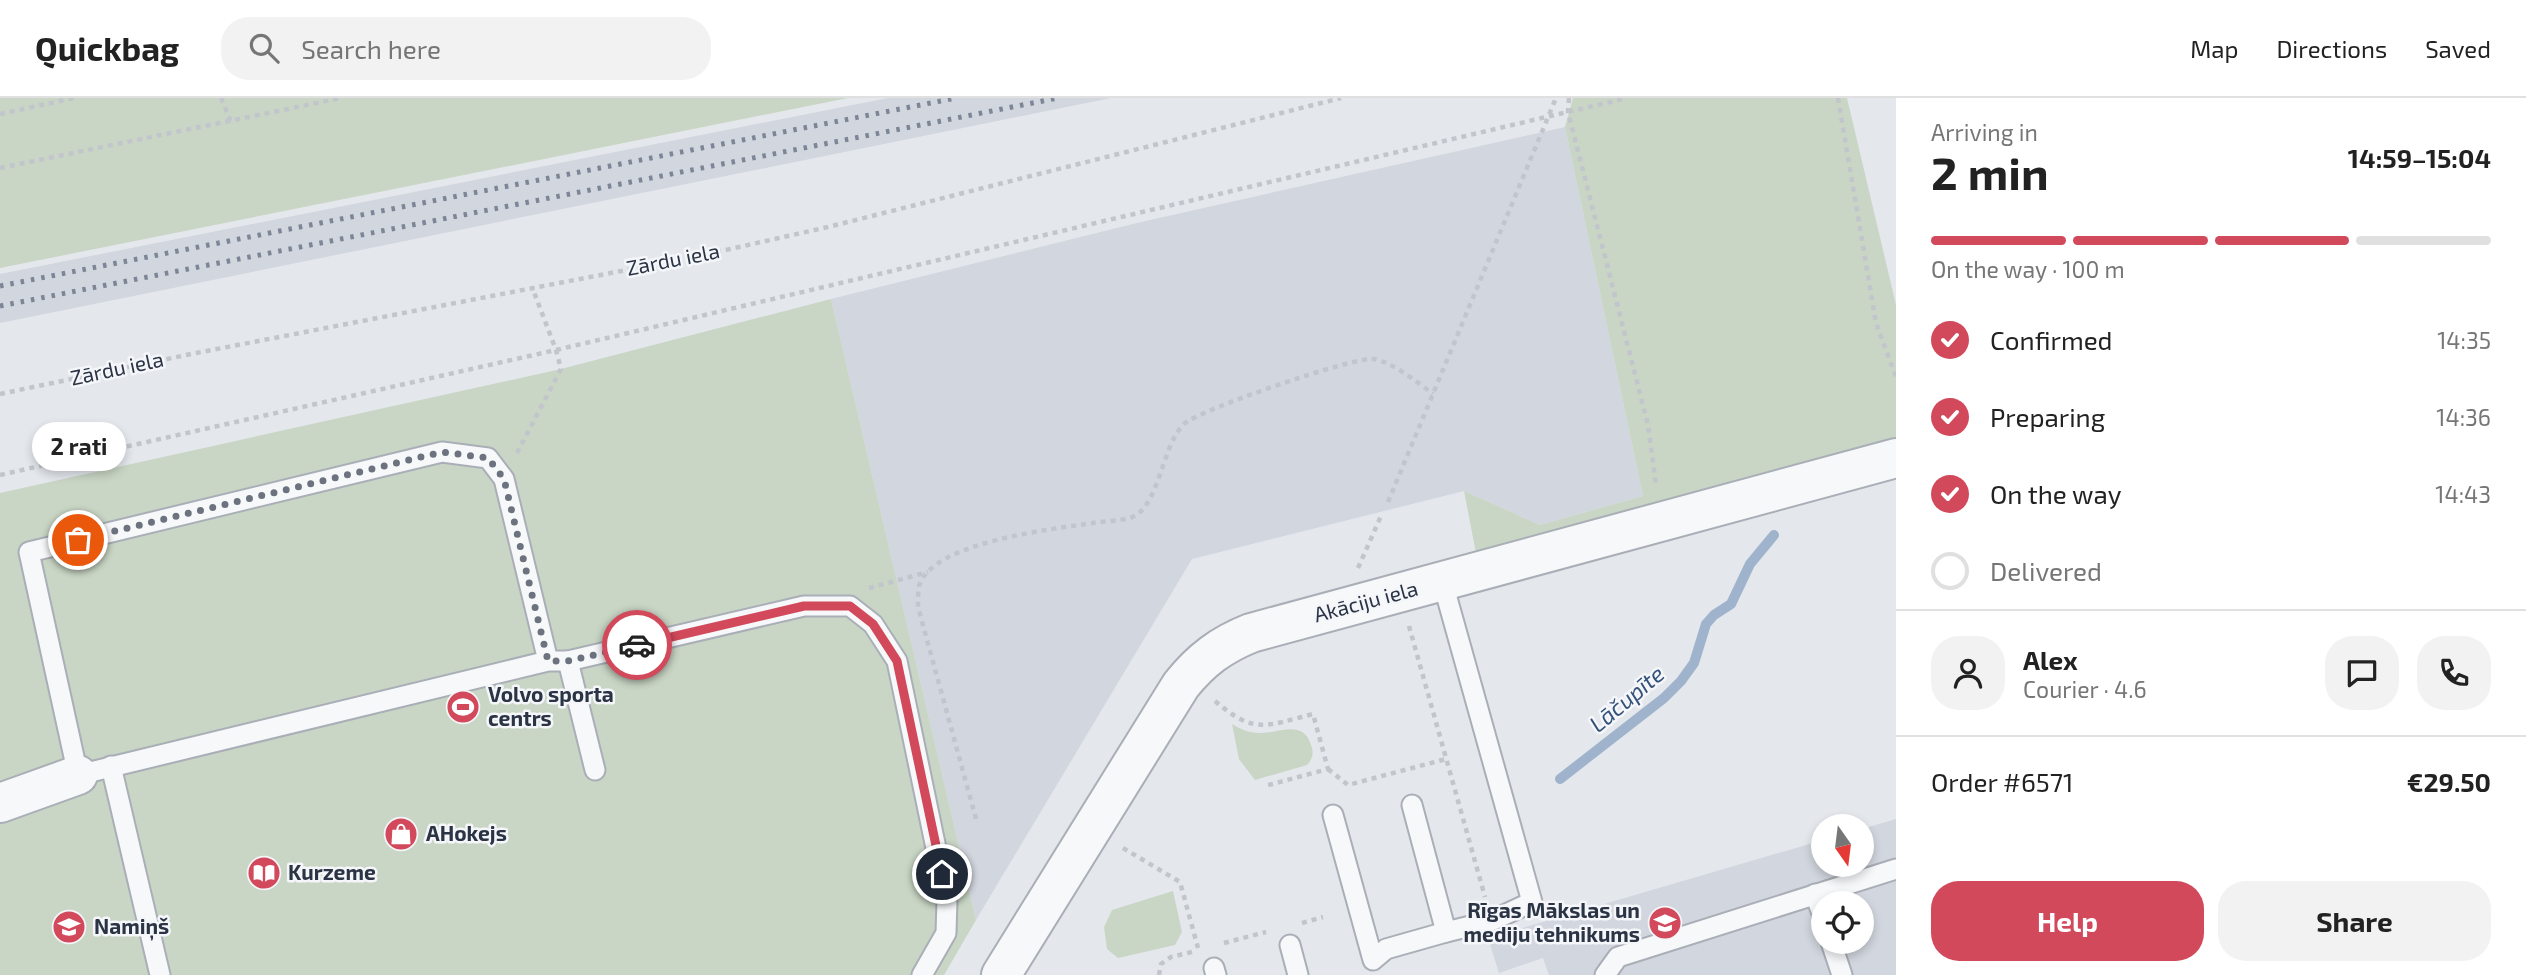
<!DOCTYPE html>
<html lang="en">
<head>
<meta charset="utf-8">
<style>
	:root { --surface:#fff; --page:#f2f2f2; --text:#222; --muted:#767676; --line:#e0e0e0; --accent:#d1495b }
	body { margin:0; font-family:"Exo 2",sans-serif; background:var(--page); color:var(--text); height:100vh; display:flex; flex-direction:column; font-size:26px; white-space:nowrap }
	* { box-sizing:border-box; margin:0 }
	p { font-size:23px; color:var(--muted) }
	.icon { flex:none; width:38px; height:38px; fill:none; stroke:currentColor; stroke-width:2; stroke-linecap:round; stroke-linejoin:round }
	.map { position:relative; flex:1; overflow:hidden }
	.drawer { display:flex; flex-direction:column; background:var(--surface); width:630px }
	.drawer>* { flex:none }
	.needle { width:46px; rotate:166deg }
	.controls { position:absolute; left:1811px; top:716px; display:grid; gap:14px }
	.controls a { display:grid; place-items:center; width:63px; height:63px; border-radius:50%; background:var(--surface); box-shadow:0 4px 10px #0003; font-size:35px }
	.pin { position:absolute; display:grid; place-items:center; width:60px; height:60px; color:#fff; margin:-30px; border:4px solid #fff; border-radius:50%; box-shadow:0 2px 7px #0007 }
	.courier { position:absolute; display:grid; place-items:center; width:70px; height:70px; margin:-35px; border:5px solid #d1495b; border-radius:50%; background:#fff; color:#222; box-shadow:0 2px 9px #0007 }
	.bubble { position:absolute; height:49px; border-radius:24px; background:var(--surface); box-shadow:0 4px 10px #0003; font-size:23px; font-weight:700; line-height:49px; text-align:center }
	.headline em { font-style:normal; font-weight:700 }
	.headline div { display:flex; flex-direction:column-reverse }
	.headline { display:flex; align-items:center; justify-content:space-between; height:119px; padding:0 35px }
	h1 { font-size:46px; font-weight:700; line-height:52px }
	.bar { display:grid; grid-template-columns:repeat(4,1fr); gap:10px 7px; align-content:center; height:84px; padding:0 35px }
	.bar i { height:9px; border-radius:5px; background:var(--line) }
	.bar .active { background:var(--accent) }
	.bar p { grid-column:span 4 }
	.line { display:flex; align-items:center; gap:18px; padding:0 35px; border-top:2px solid var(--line) }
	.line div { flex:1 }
	.round { display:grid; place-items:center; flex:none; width:74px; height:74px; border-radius:28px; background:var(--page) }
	ol { padding:0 35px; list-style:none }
	li { display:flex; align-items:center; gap:21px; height:77px }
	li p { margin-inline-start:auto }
	li .icon { padding:7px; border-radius:50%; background:var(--accent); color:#fff; stroke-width:4 }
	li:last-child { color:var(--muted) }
	li i { width:38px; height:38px; border:4px solid var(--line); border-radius:50% }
	.primary-button { display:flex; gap:14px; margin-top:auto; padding:14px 35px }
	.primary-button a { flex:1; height:80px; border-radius:28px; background:var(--accent); color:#fff; font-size:28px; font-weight:700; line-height:80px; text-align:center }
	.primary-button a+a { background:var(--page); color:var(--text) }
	header { display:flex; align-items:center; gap:42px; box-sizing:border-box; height:98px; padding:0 35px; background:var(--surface); border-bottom:2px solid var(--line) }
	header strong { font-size:33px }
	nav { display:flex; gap:38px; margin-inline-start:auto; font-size:24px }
	.search { width:490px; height:63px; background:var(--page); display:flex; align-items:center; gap:18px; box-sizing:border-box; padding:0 24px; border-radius:28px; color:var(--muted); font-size:26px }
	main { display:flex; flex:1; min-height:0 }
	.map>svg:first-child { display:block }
	.built { fill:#d2d6de; fill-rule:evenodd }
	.green { fill:#c9d6c5 }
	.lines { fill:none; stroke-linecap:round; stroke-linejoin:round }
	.stream { stroke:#9fb4cc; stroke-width:10 }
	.lane-casing { stroke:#a9aeb7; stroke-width:23 }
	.street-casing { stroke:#a9aeb7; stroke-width:42 }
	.path { stroke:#c2c5cb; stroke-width:4.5; stroke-dasharray:5 5; stroke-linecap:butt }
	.lane { stroke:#f7f8fa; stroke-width:19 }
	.street { stroke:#f7f8fa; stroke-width:38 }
	.rail { stroke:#7d8696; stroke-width:5; stroke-dasharray:3.5 7; stroke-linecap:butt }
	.done { stroke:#6c737f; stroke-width:7; stroke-dasharray:0 12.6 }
	.route { stroke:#d1495b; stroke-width:9 }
	.labels { text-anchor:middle; stroke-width:5; stroke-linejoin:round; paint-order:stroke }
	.street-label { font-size:21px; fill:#2b3445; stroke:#f4f6f9 }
	.poi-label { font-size:21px; font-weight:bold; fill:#2b3445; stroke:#f4f6f9; text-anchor:start }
	.water-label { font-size:23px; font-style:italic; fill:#34527a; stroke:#f4f6f9 }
</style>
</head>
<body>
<header>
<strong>Quickbag</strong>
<div class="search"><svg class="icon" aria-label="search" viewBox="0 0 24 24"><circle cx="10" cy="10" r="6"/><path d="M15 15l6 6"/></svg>Search here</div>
<nav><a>Map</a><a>Directions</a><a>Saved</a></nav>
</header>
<main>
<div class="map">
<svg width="1896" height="877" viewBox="0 0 1896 877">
	<rect width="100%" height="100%" fill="#e4e7ec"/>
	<g class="built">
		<polygon points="888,0 1111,0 0,225 0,176"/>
		<polygon points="1565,29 1643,398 1540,427 1464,393 1192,461 976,822 831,201 1141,124"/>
		<path d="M1896,721V877H1549L1543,860L1499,875L1488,840L1823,742L1824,766H1862V731ZM1824,805H1862V844H1824Z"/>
	</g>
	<g class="green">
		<polygon points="0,0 848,0 0,170"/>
		<polygon points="1573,0 1847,0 1896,207 1896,346 1476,455 1464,393 1540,427 1643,398 1565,29"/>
		<polygon points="831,201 976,822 944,877 0,877 0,395 561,271"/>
		<path d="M1232,626C1240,631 1249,635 1259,635C1278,636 1303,620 1311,647C1314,655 1313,660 1307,667L1255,682L1239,661Z"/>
		<polygon points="1173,793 1182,834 1175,847 1118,860 1107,851 1104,829 1112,812"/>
	</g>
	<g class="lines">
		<polyline class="stream" points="1560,681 1664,600 1681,583 1694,565 1706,526 1714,517 1731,506 1750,466 1774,437"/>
		<defs>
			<g id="lane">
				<polyline points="548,563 504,381 488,360 442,354 29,454 78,677 548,563 568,563 595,672"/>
				<polyline points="568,563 804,508 850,508 873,526 897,563 947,803 946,835 922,877"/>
				<polyline points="111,668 160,877"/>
				<polyline points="1412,707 1446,834 1491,823 1532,804 1442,482"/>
				<polyline points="1333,717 1373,862 1386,851 1446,834"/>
				<polyline points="1815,796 1824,821"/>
				<polyline points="1831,844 1842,877"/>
				<polyline points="1290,847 1298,877"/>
				<polyline points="1214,870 1216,877"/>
				<polyline points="1605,877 1618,859 1896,771"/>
			</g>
			<g id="street">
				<polyline points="0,705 78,677"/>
				<path d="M1001,877L1181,587C1201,562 1221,547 1251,535L1896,360"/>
			</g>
		</defs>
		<use href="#lane" class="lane-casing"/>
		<use href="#street" class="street-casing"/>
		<g class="path">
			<polyline points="221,0 231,24"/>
			<polyline points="1569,0 1568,14 1648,327 1656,387"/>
			<polyline points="1838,0 1876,225 1896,279"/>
			<polyline points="0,16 74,0"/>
			<polyline points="0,70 341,0"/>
			<polyline points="0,296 191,256 699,158 828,129 1341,0"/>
			<polyline points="517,355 561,271 556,252 532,189"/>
			<polyline points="0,377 556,252 1627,0"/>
			<polyline points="1388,404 1556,0"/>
			<polyline points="1358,470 1381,418"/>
			<polyline points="869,490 928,474"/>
			<polyline points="1409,528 1485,799"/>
			<path d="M1215,603C1255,637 1265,628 1313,616L1328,671L1265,688"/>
			<polyline points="1328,671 1348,687 1446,661"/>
			<path d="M976,721L918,509C918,502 918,494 919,488C932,444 1053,431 1093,425C1105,423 1119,423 1130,420C1160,410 1161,348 1184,326C1199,312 1355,258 1374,261C1394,265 1417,284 1433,296"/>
			<polyline points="1123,750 1180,784 1198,850"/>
			<polyline points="1302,825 1323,819"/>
			<polyline points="1224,845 1266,834"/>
			<polyline points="1159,877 1161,866 1171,859 1192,854"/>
		</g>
		<use href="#lane" class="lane"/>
		<use href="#street" class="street"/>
		<g class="rail">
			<polyline points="0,188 956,0"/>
			<polyline points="0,208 1058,0"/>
		</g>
	</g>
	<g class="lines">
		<polyline class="done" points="78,442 442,354 488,360 504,381 548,563 568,563 637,547"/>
		<polyline class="route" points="637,547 804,508 850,508 873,526 897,563 942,776"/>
	</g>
	<defs>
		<symbol id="stadium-disc" viewBox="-11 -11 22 22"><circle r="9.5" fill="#d1495b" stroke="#f4f6f9"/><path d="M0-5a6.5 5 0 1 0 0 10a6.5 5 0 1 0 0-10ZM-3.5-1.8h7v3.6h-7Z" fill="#fff"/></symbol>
		<symbol id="shop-disc" viewBox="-11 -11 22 22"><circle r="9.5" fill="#d1495b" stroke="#f4f6f9"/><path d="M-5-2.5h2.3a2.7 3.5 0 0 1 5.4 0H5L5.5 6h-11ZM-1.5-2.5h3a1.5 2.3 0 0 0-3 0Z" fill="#fff"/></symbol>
		<symbol id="library-disc" viewBox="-11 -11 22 22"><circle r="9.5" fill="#d1495b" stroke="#f4f6f9"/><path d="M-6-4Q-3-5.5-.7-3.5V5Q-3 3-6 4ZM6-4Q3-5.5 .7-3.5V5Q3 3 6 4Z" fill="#fff"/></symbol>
		<symbol id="school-disc" viewBox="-11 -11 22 22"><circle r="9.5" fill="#d1495b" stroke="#f4f6f9"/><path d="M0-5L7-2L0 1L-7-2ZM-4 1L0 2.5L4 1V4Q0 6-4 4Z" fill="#fff"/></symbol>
	</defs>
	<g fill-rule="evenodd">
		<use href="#stadium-disc" x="444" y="590" width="38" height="38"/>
		<use href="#shop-disc" x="382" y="717" width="38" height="38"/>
		<use href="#library-disc" x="245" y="756" width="38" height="38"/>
		<use href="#school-disc" x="1646" y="806" width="38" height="38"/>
		<use href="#school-disc" x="50" y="810" width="38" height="38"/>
	</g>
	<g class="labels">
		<g class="street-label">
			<text transform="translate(673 162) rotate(-11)" y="7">Zārdu iela</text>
			<text transform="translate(117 271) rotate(-12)" y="7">Zārdu iela</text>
			<text transform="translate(1366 504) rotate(-15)" y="7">Akāciju iela</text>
		</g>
		<g class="poi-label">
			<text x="488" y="604">Volvo sporta<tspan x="488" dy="24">centrs</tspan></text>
			<text x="426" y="743">AHokejs</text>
			<text x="288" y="782">Kurzeme</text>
			<text x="1640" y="820" text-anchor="end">Rīgas Mākslas un<tspan x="1640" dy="24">mediju tehnikums</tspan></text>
			<text x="94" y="836">Namiņš</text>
		</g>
		<g class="water-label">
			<text transform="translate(1627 601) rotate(-40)" y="8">Lāčupīte</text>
		</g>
	</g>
</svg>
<div class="controls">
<a><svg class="needle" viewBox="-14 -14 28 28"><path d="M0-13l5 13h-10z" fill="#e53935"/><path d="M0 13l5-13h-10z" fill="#767676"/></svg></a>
<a><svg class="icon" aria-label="locate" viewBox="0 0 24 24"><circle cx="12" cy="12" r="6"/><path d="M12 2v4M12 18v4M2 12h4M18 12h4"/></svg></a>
</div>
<div class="pin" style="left:78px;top:442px;background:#ea580c"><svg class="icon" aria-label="bag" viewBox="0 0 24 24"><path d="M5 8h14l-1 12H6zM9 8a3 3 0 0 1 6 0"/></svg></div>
<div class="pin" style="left:942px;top:776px;background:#1f2937"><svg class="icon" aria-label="home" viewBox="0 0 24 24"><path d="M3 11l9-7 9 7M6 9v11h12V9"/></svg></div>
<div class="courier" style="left:637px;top:547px"><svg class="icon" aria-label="car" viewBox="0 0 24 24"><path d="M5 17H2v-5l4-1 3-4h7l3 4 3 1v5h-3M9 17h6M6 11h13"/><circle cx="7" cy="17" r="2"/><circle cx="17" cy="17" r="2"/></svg></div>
<div class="bubble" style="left:32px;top:324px;width:94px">2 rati</div>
</div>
<section class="drawer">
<div class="headline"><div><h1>2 min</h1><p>Arriving in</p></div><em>14:59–15:04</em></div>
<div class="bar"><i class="active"></i><i class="active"></i><i class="active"></i><i></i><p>On the way · 100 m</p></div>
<ol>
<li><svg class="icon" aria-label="check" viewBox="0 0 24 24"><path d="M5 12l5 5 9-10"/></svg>Confirmed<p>14:35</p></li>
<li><svg class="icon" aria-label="check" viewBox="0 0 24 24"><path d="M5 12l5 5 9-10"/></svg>Preparing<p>14:36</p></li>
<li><svg class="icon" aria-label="check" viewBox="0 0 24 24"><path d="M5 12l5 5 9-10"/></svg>On the way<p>14:43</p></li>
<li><i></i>Delivered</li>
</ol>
<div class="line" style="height:126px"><a class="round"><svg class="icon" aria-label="person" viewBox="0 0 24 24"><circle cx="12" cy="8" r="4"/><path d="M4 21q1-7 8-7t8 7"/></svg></a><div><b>Alex</b><p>Courier · 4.6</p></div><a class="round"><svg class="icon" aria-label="chat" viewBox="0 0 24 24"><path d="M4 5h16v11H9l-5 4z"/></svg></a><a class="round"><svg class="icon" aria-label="phone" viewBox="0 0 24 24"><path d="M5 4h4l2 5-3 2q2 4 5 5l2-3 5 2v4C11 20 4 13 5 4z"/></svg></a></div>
<div class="line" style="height:91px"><div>Order #6571</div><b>€29.50</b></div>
<div class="primary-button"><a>Help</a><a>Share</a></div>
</section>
</main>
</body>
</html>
